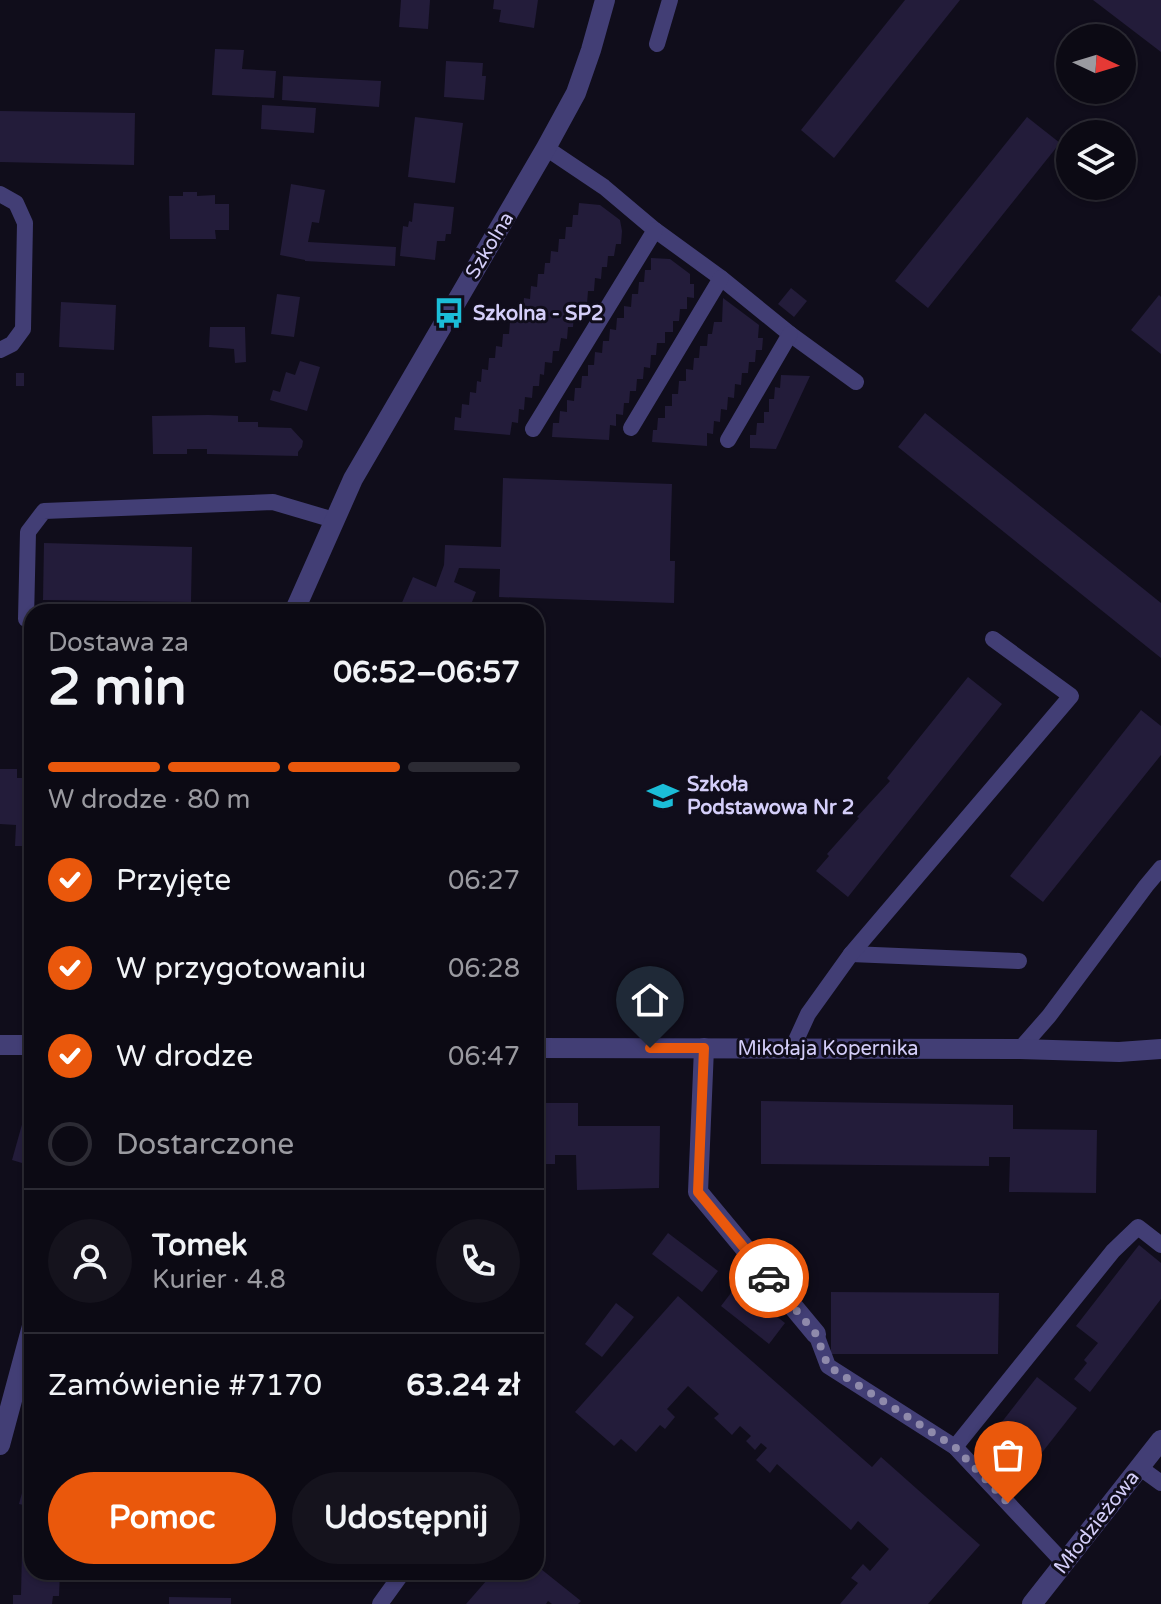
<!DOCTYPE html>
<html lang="pl">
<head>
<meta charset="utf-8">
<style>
	:root { --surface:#0c0a14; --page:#15131d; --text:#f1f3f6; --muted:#9a9aa0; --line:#2c2b34; --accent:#ea580c }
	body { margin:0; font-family:"Varela Round",sans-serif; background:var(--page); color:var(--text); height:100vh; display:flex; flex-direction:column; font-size:30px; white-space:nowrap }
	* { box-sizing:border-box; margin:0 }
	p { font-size:26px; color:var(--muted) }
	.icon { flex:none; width:44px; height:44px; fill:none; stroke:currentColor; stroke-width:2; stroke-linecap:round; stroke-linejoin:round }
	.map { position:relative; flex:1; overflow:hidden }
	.side { position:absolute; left:24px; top:604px; width:520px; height:976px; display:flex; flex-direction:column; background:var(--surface); border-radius:24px; box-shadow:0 2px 6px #0004,0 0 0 2px var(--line) }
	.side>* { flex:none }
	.needle { width:52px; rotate:94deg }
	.buttons { position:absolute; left:1056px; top:24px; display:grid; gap:16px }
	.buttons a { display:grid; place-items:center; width:80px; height:80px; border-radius:50%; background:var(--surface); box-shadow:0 2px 6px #0004,0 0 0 2px var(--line); font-size:40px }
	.pin { position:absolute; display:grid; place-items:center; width:68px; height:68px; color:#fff; margin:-82px -34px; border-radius:50% 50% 50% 0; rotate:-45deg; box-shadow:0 0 8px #0007 }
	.pin .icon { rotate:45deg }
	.courier { position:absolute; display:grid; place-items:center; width:80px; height:80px; margin:-40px; border:6px solid #ea580c; border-radius:50%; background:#fff; color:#222; box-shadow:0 2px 10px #0007 }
	.head em { font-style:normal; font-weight:700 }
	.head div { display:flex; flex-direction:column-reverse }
	.head { display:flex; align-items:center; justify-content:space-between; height:136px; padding:0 24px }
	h1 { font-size:52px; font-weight:700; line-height:60px }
	.bar { display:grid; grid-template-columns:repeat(4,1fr); gap:12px 8px; align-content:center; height:96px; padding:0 24px }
	.bar i { height:10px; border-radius:6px; background:var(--line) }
	.bar .on { background:var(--accent) }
	.bar p { grid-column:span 4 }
	.line { display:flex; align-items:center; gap:20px; padding:0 24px; border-top:2px solid var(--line) }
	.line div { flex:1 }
	.round { display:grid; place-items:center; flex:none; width:84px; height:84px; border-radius:42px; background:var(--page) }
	ol { padding:0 24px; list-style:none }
	li { display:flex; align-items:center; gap:24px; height:88px }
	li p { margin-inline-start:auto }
	li .icon { padding:8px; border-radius:50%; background:var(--accent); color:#fff; stroke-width:4 }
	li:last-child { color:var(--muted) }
	li i { width:44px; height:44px; border:4px solid var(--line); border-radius:50% }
	.cta { display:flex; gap:16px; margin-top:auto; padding:16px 24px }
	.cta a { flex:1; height:92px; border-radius:48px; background:var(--accent); color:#fff; font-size:32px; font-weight:700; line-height:92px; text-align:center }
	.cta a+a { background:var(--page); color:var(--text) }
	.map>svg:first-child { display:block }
	.building { fill:#231c3a }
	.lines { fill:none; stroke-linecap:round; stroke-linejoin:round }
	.service { stroke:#423e75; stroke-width:16 }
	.minor { stroke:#423e75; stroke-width:20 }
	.tertiary { stroke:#423e75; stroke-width:20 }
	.done { stroke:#8f8aab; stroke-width:8; stroke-dasharray:0 14.4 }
	.route { stroke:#ea580c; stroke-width:10 }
	.labels { text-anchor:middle; stroke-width:6; stroke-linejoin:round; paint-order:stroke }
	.street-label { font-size:20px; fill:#d4cef9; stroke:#100d1b }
	.poi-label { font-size:20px; font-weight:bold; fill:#d4cef9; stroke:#100d1b; text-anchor:start }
</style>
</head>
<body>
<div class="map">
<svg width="1161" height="1604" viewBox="0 0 1161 1604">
	<rect width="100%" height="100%" fill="#100d1b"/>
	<g class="building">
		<polygon points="401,0 430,0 428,29 399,27"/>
		<polygon points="494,0 538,0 534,28 499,22 501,10 493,9"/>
		<polygon points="905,0 960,0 834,158 801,130"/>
		<polygon points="1093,0 1161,0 1161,52"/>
		<polygon points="215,49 244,50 242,69 276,71 274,98 212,95"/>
		<polygon points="446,61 483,63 482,76 486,76 484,100 444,97"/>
		<polygon points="283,76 381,81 379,107 282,100"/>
		<polygon points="262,105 316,108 314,133 261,129"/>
		<polygon points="0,111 135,113 134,165 0,162"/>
		<polygon points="415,117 463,123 455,183 408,177"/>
		<polygon points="1027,117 1060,143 928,308 895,281"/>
		<polygon points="291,184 325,190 319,223 312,222 308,242 396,247 395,266 305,261 305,260 280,255"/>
		<polygon points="183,192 197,192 197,196 215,195 215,204 229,204 229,230 215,230 216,239 170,239 169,196 183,196"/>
		<polygon points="414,203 454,207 451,234 446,234 445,241 437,241 435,260 400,256 403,226 408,227 409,221 412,222"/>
		<polygon points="579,203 600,205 620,220 622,231 621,244 616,244 614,256 608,256 607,267 602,267 601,279 595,278 594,291 588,291 587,304 581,303 580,315 574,314 573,327 568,327 567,339 561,338 559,351 553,351 552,363 545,362 544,375 540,374 539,386 533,386 532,398 525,397 524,410 519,409 518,423 512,422 510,435 454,430 455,417 461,418 462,404 469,405 470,392 476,393 477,381 481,382 482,369 488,370 489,358 495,358 496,346 502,347 503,334 509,334 510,322 516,323 517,310 523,310 524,298 530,299 531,286 537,287 538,274 544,274 545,263 550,263 551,251 558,252 559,239 565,239 566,227 572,227 573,215 578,215"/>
		<polygon points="651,258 670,259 690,274 690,284 694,284 694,298 687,297 687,309 680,309 679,321 673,321 673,332 665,332 665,343 657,343 656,355 651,355 650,368 644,367 643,379 637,379 636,391 630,391 629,403 624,403 623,415 616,414 616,426 610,425 609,440 552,437 553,423 559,423 560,411 567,412 567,400 574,401 575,388 581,388 582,376 588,376 588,365 594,365 595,352 602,353 603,341 609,341 610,329 616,330 617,318 624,318 624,306 631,307 632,294 638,294 639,282 644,282 645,270 651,270"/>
		<polygon points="791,288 807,301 794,317 778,304"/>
		<polygon points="277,294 300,297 294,337 271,334"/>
		<polygon points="1159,295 1161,297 1161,354 1131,330"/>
		<polygon points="723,298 759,325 758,338 763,338 762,350 756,350 755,362 749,362 748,373 742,373 741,385 735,384 734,398 728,397 727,410 721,409 720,422 714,421 713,434 707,433 707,446 652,442 653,430 657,430 658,418 665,418 665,406 672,406 672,394 678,394 679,381 686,381 686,369 693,370 694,358 699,358 700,346 707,346 708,334 712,334 714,322 722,322"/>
		<polygon points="61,302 116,305 114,350 59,347"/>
		<polygon points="210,327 245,327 246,362 235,363 234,349 209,347"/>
		<polygon points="300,361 320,367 307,411 270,400 273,390 280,392 286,372 295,375"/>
		<rect x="16" y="373" width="8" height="13"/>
		<polygon points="781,375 810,376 776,449 750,448 750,435 756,435 757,423 764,423 764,412 769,412 769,399 774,399 775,387 780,388"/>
		<polygon points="925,413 1161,603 1161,658 898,447"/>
		<polygon points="208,415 238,416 238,422 258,422 258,427 291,428 303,441 302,447 298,452 298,456 207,454 207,449 187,449 187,454 153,454 152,416"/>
		<polygon points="503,478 672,484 670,553 670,561 675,561 674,603 499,597 500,569 459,568 454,582 476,592 468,612 398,612 413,577 436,587 444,565 445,545 501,547"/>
		<polygon points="44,543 192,547 191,602 43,600"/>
		<polygon points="968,677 1002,704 848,897 816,871 829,856 827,854 859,818 857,817 890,781 887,778"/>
		<polygon points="1141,710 1161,726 1161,755 1043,902 1010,876"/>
		<polygon points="29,758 32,758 32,841 28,840 28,846 15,846 16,825 0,824 0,769 17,769 17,778 28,778"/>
		<polygon points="761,1101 1013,1105 1013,1129 1097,1130 1096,1193 1009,1192 1010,1157 989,1157 989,1166 761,1164"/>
		<polygon points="536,1103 578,1103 578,1126 660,1126 659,1188 577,1190 576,1155 555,1155 555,1164 536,1164"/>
		<polygon points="23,1121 32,1123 32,1166 12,1160"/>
		<polygon points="668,1233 718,1271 702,1292 652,1254"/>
		<polygon points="1139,1245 1161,1263 1161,1299 1090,1392 1074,1379 1087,1363 1084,1360 1098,1343 1076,1326"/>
		<polygon points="737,1285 785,1323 769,1344 721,1306"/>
		<polygon points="536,1289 541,1290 541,1352 536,1352"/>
		<polygon points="831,1292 999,1293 998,1354 831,1354"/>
		<polygon points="678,1296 872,1467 881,1457 980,1545 928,1604 840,1604 858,1583 851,1578 863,1564 870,1571 889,1549 858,1521 851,1530 777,1464 770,1473 756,1460 767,1448 761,1443 755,1450 746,1441 751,1436 740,1426 732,1435 714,1418 719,1414 688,1386 667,1409 675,1417 665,1429 660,1425 636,1452 621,1439 614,1446 575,1412"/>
		<polygon points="616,1303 634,1317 602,1357 585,1344"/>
		<polygon points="1037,1377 1077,1408 1015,1487 976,1455"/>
		<polygon points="30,1464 32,1465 32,1507 19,1504"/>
		<polygon points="22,1552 32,1553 32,1572 60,1572 59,1596 53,1596 52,1604 13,1604 13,1595 21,1595"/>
		<polygon points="536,1565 581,1601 578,1604 552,1604 548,1601 546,1604 466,1604 494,1572 536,1572"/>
		<polygon points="169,1597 231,1598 231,1604 169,1604"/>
	</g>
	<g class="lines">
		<g class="service">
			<polyline points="657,44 670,0"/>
			<polyline points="546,148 604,187 655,230 721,278 790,334 856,382"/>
			<polyline points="0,194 16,203 25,223 23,329 12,344 0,350"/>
			<polyline points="631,428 721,278"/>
			<polyline points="533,429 655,230"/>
			<polyline points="728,440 790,334"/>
			<polyline points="32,619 26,619 28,532 44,511 273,502 334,520"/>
			<polyline points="851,954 1019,961"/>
			<polyline points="792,1049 808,1014 851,954 1071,696 993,639"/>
			<polyline points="1020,1049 1049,1016 1146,886 1161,868"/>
			<polyline points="816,1334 828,1366 955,1447 1064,1563"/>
			<polyline points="955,1447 1113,1251 1138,1227 1161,1245"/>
			<polyline points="1139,1467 1161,1483"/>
			<polyline points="380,1604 403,1572"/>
		</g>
		<g class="minor">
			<polyline points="294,612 353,479 546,148 576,93 591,50 605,0"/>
			<polyline points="704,1048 698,1192 816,1334"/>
			<polyline points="0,1445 32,1326"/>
			<polyline points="1032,1604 1161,1440"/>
		</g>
		<g class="tertiary">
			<polyline points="0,1045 32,1045"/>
			<polyline points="536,1048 1020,1049 1119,1052 1161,1049"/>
		</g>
	</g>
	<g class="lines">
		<polyline class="done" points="769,1278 816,1334 828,1366 955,1447 1008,1503"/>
		<polyline class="route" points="650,1048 704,1048 698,1192 769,1278"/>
	</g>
	<defs>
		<symbol id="bus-bare" viewBox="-9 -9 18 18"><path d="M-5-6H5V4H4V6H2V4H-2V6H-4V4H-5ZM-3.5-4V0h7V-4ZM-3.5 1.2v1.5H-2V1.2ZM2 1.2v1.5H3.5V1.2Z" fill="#1bbdd8" stroke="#100d1b" stroke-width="2.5" paint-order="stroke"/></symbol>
		<symbol id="school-bare" viewBox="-9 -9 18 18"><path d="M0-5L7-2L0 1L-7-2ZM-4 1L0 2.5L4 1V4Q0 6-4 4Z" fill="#1bbdd8" stroke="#100d1b" stroke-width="2.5" paint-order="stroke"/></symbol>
	</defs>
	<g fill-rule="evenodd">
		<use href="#bus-bare" x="427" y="291" width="44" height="44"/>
		<use href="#school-bare" x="641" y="774" width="44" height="44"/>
	</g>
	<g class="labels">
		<g class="street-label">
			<text transform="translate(489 245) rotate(-59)" y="7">Szkolna</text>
			<text x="828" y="1055">Mikołaja Kopernika</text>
			<text transform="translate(1096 1522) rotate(-52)" y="7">Młodzieżowa</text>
		</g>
		<g class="poi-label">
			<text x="473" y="320">Szkolna - SP2</text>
			<text x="687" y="791">Szkoła<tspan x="687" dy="23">Podstawowa Nr 2</tspan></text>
		</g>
	</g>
</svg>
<div class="buttons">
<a><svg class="needle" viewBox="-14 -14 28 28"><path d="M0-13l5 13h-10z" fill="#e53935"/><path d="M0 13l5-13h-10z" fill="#9a9aa0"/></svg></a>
<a><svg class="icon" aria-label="layers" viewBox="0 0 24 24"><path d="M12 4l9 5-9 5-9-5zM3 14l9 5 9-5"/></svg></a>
</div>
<div class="pin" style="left:1008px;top:1503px;background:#ea580c"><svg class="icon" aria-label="bag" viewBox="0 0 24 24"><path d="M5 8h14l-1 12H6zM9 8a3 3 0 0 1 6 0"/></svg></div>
<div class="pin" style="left:650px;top:1048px;background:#1f2937"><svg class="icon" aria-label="home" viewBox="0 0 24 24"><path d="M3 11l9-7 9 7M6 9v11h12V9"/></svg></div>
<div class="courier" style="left:769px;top:1278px"><svg class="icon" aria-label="car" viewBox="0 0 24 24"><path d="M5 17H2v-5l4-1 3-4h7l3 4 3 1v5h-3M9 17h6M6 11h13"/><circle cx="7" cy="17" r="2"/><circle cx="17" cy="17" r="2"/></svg></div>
<section class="side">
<div class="head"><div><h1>2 min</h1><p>Dostawa za</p></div><em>06:52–06:57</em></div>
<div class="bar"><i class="on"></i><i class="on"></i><i class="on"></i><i></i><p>W drodze · 80 m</p></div>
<ol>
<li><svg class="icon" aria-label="check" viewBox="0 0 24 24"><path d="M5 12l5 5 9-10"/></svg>Przyjęte<p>06:27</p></li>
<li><svg class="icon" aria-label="check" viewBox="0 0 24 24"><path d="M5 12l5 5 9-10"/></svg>W przygotowaniu<p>06:28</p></li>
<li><svg class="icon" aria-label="check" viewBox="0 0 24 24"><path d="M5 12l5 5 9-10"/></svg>W drodze<p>06:47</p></li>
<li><i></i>Dostarczone</li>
</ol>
<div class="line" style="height:144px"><a class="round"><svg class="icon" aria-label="person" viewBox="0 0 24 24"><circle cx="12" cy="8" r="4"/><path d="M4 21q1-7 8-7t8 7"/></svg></a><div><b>Tomek</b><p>Kurier · 4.8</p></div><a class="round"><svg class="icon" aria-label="phone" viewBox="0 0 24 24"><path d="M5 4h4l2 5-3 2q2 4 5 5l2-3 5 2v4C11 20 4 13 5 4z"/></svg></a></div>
<div class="line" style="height:104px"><div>Zamówienie #7170</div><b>63.24 zł</b></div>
<div class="cta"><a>Pomoc</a><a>Udostępnij</a></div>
</section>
</div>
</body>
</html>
